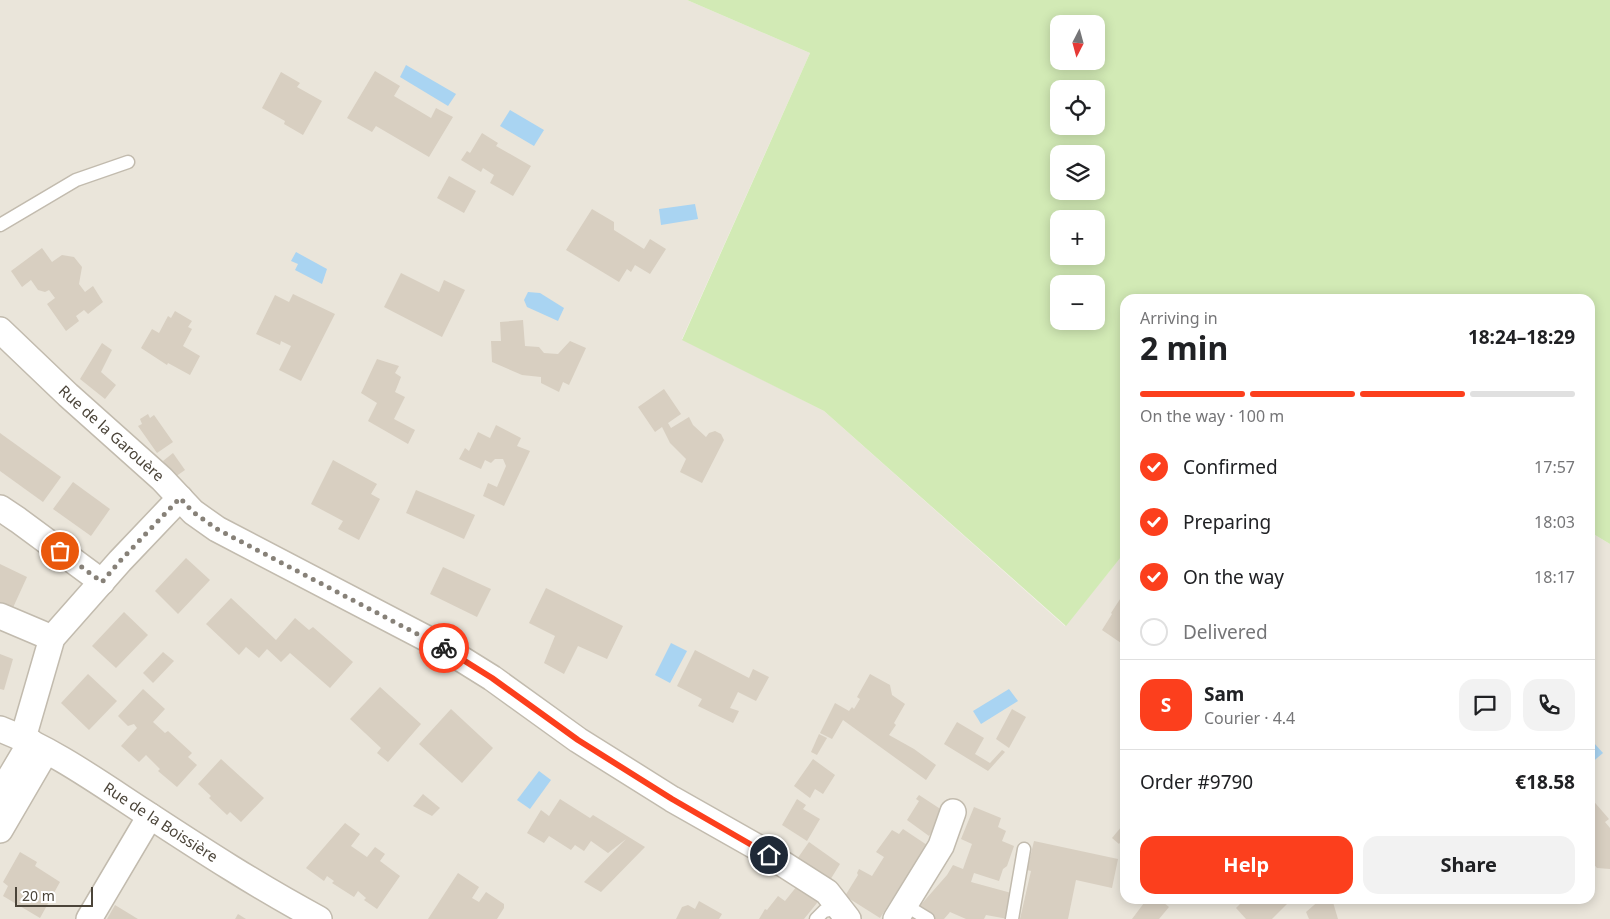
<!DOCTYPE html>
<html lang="en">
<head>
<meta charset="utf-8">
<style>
	:root { --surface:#fff; --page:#f2f2f2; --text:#202124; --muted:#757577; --line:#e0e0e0; --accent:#fc3f1d }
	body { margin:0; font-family:"Noto Sans",sans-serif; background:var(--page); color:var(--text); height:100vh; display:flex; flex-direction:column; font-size:19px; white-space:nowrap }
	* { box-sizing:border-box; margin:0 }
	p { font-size:16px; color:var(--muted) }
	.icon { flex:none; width:28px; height:28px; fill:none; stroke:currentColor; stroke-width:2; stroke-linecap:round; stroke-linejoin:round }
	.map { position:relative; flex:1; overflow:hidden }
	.side { position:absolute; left:1120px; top:294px; width:475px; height:610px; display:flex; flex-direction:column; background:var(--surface); border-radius:15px; box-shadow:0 2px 12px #0003 }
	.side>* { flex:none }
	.needle { width:32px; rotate:186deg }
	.fabs { position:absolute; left:1050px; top:15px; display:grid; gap:10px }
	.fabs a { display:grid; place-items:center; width:55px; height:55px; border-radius:10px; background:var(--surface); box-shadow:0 2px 12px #0003; font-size:25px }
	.scale { position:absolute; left:15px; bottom:12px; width:78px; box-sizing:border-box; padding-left:5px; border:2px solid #4b4439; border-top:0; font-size:14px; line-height:18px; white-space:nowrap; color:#4b4439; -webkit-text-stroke:4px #fff; paint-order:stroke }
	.pin { position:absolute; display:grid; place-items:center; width:42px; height:42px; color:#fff; margin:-21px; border:2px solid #fff; border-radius:50%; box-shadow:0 1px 5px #0007 }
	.courier { position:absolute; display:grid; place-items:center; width:50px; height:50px; margin:-25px; border:4px solid #fc3f1d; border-radius:50%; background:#fff; color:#222; box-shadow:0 1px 6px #0007 }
	.head em { font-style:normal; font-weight:700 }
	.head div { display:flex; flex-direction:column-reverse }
	.head { display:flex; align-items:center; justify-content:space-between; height:85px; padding:0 20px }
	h1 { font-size:32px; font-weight:700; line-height:38px }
	.bar { display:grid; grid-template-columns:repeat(4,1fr); gap:8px 5px; align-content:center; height:60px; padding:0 20px }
	.bar i { height:6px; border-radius:4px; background:var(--line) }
	.bar .current { background:var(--accent) }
	.bar p { grid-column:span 4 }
	.line { display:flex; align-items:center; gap:12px; padding:0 20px; border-top:1px solid var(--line) }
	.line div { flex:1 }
	.round { display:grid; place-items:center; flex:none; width:52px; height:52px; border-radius:15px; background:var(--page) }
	ol { padding:0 20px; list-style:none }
	li { display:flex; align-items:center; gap:15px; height:55px }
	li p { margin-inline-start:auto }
	li .icon { padding:5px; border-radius:50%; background:var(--accent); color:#fff; stroke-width:4 }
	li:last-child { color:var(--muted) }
	li i { width:28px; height:28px; border:2px solid var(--line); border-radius:50% }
	.primary-button { display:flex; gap:10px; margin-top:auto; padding:10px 20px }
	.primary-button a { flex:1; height:58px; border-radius:15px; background:var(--accent); color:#fff; font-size:20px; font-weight:700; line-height:58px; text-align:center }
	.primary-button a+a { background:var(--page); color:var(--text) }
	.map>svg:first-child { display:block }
	.residential { fill:#eae5da }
	.green { fill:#d2eab5; fill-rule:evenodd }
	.water { fill:#a9d4f2 }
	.building { fill:#d8cfc1 }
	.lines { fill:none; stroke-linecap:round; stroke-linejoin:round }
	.lane-casing { stroke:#c2bbae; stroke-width:15 }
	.street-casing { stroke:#c2bbae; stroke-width:28 }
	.lane { stroke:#fff; stroke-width:12 }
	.street { stroke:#fff; stroke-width:25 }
	.done { stroke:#878178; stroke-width:5; stroke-dasharray:0 9 }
	.route { stroke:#fc3f1d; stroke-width:6 }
	.labels { text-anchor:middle; stroke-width:4.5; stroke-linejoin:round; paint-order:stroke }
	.street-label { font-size:15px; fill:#4b4439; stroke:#fff }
</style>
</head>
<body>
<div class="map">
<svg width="1610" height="919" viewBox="0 0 1610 919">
	<rect width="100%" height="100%" fill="#f6f3ec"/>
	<polygon class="residential" points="0,0 687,0 810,53 682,339 824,411 1065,626 1125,552 1125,899 1590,899 1590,532 1610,544 1610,919 0,919"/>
	<path class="green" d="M687,0H1610V544L1590,532V299H1125V552L1066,626L824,411L682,340L810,53ZM1059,24H1096V61H1059ZM1059,89H1096V126H1059ZM1059,154H1096V191H1059ZM1059,219H1096V256H1059ZM1059,284H1096V321H1059Z"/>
	<g class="water">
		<polygon points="406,65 456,94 448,106 400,77"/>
		<polygon points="510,110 544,130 534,146 500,126"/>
		<polygon points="695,204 698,219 661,225 659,209"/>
		<polygon points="296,252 327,269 322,284 295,270 298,264 291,261"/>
		<polygon points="528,292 540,293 564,308 558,321 527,307 524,300"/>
		<polygon points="671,643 687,651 670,683 655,675"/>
		<polygon points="1009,689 1018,701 981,724 973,711"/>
		<polygon points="1594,743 1603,753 1590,764 1590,746"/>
		<polygon points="539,771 551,780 530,809 517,800"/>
	</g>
	<g class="building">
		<polygon points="375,71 400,86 394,96 431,118 436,108 453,117 429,157 376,126 372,132 347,118"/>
		<polygon points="281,72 300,83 297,87 322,101 303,135 284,124 285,121 262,108"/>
		<polygon points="482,133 498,143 496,146 531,166 513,196 490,183 494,175 483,168 481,172 461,160 467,151 470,153"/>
		<polygon points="449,176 476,191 464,213 437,198"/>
		<polygon points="592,209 614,222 614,230 644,249 650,239 666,249 650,274 635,265 631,272 627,269 619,282 566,250"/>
		<polygon points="42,248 52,262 62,255 74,257 82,267 79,284 85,292 93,286 103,302 88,314 84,310 76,316 79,321 66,331 47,304 55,298 49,290 45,292 38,290 31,280 22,287 11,271"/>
		<polygon points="401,273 439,292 444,280 465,290 442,337 384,307"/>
		<polygon points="293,294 335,314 301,381 279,370 291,346 281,341 280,345 256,334 275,295 289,302"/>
		<polygon points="175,311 192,321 188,327 192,329 183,346 200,356 190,375 168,363 167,365 141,348 152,329 159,333 168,316 171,318"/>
		<polygon points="523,320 525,346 539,347 544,353 558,354 570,341 586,348 569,385 563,382 559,392 541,383 541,377 522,375 492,362 491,341 501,341 500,322"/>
		<polygon points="102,343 112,350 101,372 116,385 105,399 80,379"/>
		<polygon points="377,359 399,366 395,373 401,377 395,392 405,397 394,419 415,430 408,444 368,421 377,403 361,393"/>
		<polygon points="664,389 681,414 668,423 671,428 689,417 693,425 706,437 709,433 715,431 721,434 724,440 702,483 680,472 686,459 670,443 662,427 655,432 638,407"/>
		<polygon points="148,414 150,418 154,415 173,442 157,453 138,426 142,424 140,419"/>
		<polygon points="496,425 521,438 517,446 530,451 504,506 483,496 488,483 497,487 506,466 503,459 495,459 491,463 485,460 481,469 459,459 465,448 469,451 478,432 490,438"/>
		<polygon points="0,433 61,477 43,502 0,471"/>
		<polygon points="173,453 185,470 175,477 163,461"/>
		<polygon points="333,460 377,484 371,494 380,499 359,540 338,529 343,521 311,504"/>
		<polygon points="73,482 110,509 91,536 53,509"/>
		<polygon points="416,490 475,515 464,539 406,513"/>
		<polygon points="186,558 210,580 178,614 155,591"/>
		<polygon points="0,564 27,577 11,612 0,607"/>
		<polygon points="443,567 491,589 477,617 430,594"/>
		<polygon points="546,588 623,626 607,659 578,646 564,674 544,663 555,636 529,623"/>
		<polygon points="1125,588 1125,638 1121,643 1102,630 1112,614 1111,613 1124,593 1122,592"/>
		<polygon points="231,598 276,640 295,618 309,630 313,627 353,662 330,688 290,653 281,662 267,649 259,658 246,647 239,655 206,624"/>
		<polygon points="124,612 148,635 116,668 92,646"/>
		<polygon points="695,650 749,678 753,669 769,677 756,701 738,692 730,708 739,711 733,723 698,706 702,699 677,686"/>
		<polygon points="163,652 174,661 153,683 143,673"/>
		<polygon points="0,654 13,659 4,690 0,689"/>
		<polygon points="88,674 117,701 89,730 61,703"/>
		<polygon points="870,674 890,685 892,695 905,704 894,723 896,725 889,735 914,749 936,765 926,780 843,720 832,739 820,733 835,703 849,711 852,707 854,709 860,699 857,697"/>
		<polygon points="380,687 421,724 388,762 377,753 381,748 350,719"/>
		<polygon points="143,689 165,709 153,722 165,733 168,731 192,753 188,757 197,765 177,787 158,771 160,769 146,755 139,762 121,746 137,728 134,724 128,726 118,716"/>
		<polygon points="451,709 493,748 462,783 419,744"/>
		<polygon points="1012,709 1026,717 1009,748 996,739"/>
		<polygon points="957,722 984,738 975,754 990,763 1002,750 1005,752 988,771 944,744"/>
		<polygon points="819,734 827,738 817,755 811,752"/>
		<polygon points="221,759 264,798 241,822 230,812 227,815 209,798 211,796 198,784"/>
		<polygon points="813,759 835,775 823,794 815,789 810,798 794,786"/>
		<polygon points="423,794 440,808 432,816 413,806"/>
		<polygon points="919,795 945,812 929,836 907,820 919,801 916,799"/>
		<polygon points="1590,797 1609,819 1605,822 1610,828 1610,869 1597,868 1590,860"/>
		<polygon points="560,799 590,818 593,815 645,847 601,892 584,882 626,839 608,853 591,841 584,851 575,845 571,850 549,836 544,843 527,833 541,810 549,816"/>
		<polygon points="797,799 806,805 803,809 820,819 807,841 782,825"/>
		<polygon points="974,807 1001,818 998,827 1006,831 1002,841 1014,846 1007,866 1003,869 999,881 974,873 971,882 1015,894 1008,919 986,915 984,919 966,919 950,912 944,919 933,919 918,908 947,875 953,865 963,869 972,844 961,839"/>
		<polygon points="345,823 360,834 351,846 367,857 375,847 385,854 380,861 400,876 377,909 364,900 366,898 358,891 354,897 332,883 334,881 327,876 324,881 306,868"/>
		<polygon points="1122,826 1125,829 1125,836 1119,844 1112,838"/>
		<polygon points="903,829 927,845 880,918 845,896 858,875 857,873 859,869 872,876 884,857 876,852 892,830 899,834"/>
		<polygon points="1034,841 1118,859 1112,888 1076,880 1068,919 1020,919 1031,871 1027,870"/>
		<polygon points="809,842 840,864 827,885 795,862"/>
		<polygon points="20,852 37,862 35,866 60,882 40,918 3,896 8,886 3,882"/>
		<polygon points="458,873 479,887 472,898 479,902 486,892 504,904 504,908 497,919 428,919"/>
		<polygon points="801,881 821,898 804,919 759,919 765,909 767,910 778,896 785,901"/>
		<polygon points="1147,899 1159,899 1169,907 1159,919 1132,919"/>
		<polygon points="1245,899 1287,899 1289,902 1272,919 1246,919 1236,908"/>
		<polygon points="1321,899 1332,899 1338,919 1309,919 1306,912"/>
		<polygon points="699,901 722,914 719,919 676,919 682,907 688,905 695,909"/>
		<polygon points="115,905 138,919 107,919"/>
		<polygon points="238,914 246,919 235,919"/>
	</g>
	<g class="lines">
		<defs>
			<g id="lane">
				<polyline points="0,225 76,180 128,162"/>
				<polyline points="905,905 928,919"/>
				<polyline points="816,919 824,911 839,908"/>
				<polyline points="1012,919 1024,849"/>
			</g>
			<g id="street">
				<path id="s1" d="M0,330L68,395L162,479L193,512L217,529L439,645L492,678L578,740L672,799L755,846L827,892L848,919"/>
				<polyline points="0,508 18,520 102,582"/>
				<polyline points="0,616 52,638"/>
				<path id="s2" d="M0,729C52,749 98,782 144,812C202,850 259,887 319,919"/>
				<polyline points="23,738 52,638 120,561 180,498"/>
				<polyline points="0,794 31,742"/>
				<polyline points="0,830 46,751"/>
				<polyline points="89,919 150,816"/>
				<polyline points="896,919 941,846 953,812"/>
			</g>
		</defs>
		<use href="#lane" class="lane-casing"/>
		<use href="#street" class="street-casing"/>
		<use href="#lane" class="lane"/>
		<use href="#street" class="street"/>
	</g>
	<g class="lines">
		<polyline class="done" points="60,551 102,582 120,561 180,498 193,512 217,529 444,648"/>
		<polyline class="route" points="444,648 492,678 578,740 672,799 769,855"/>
	</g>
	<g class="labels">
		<g class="street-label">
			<text dy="5" stroke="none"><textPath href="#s1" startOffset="152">Rue de la Garouère</textPath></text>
			<text dy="5" stroke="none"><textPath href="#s2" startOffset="186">Rue de la Boissière</textPath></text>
		</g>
	</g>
</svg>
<div class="fabs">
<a><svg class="needle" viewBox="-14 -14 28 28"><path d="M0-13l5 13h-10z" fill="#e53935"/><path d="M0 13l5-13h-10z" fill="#757577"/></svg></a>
<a><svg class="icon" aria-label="locate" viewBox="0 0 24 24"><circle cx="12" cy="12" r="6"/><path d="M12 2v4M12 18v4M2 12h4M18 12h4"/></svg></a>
<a><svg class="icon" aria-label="layers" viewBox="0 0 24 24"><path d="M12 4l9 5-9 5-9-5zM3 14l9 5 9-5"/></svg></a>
<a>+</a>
<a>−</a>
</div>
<div class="scale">20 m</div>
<div class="pin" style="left:60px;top:551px;background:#ea580c"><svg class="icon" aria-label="bag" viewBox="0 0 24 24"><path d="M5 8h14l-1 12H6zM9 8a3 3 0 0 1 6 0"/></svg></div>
<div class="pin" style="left:769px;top:855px;background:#1f2937"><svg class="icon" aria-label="home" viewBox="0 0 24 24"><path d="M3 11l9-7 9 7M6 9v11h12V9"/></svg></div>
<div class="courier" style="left:444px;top:648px"><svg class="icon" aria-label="bike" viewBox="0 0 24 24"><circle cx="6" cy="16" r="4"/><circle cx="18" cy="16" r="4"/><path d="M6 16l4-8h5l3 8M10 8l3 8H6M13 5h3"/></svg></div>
<section class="side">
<div class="head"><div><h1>2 min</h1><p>Arriving in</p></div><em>18:24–18:29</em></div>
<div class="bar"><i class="current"></i><i class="current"></i><i class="current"></i><i></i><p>On the way · 100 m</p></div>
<ol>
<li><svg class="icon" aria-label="check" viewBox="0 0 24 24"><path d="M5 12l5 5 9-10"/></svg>Confirmed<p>17:57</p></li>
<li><svg class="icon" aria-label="check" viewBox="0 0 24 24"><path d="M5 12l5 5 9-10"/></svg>Preparing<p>18:03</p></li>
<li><svg class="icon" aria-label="check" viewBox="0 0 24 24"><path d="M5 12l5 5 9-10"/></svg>On the way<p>18:17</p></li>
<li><i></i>Delivered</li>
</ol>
<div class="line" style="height:90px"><b class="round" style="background:var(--accent);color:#fff">S</b><div><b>Sam</b><p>Courier · 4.4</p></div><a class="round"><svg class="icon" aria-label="chat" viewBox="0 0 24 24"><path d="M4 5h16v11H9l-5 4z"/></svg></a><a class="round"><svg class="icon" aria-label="phone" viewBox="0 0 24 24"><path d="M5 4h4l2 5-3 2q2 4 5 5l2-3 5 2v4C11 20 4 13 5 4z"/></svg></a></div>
<div class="line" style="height:65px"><div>Order #9790</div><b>€18.58</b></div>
<div class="primary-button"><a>Help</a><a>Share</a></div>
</section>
</div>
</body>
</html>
